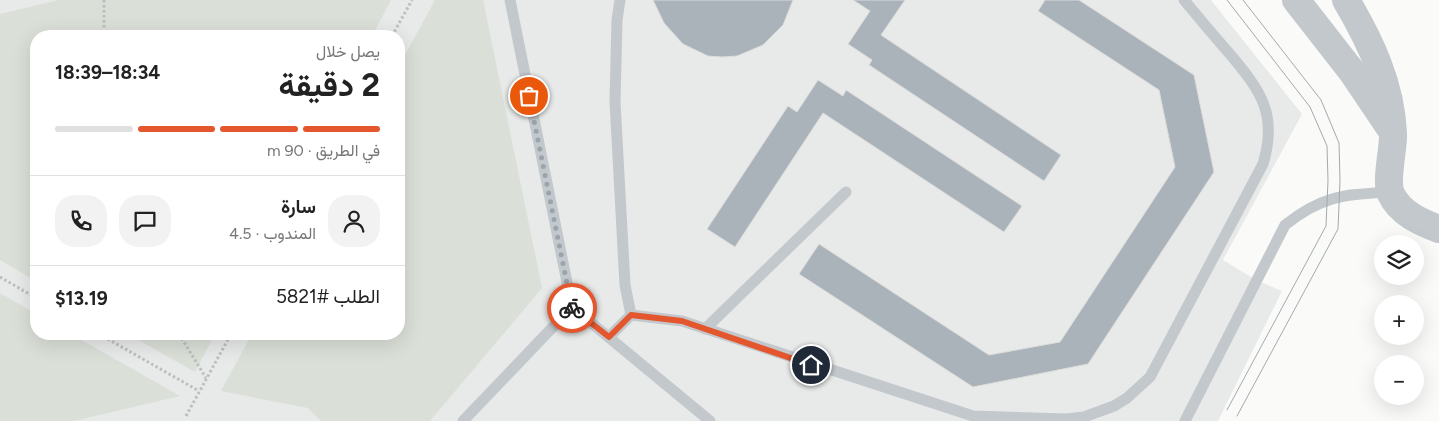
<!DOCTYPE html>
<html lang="ar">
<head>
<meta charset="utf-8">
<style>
	:root { --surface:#fff; --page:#f2f2f2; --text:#222; --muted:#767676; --line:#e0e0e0; --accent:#e4572e }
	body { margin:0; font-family:Figtree,Vazirmatn,sans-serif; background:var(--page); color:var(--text); direction:rtl; height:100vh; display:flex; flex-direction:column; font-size:19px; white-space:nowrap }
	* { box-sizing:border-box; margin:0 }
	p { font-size:16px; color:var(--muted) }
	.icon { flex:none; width:28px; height:28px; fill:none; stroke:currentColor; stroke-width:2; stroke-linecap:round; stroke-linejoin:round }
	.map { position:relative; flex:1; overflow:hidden; direction:ltr }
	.sheet { position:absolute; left:30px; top:30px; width:375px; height:310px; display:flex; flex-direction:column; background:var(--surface); border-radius:20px; box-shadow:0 5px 20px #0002; direction:rtl }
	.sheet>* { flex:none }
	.controls { position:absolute; left:1374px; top:235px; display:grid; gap:10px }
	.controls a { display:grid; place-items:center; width:50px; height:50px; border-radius:50%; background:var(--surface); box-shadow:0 5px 20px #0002; font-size:25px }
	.pin { position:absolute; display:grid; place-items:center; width:42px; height:42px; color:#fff; margin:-21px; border:2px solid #fff; border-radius:50%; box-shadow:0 1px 5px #0007 }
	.courier { position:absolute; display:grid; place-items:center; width:50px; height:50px; margin:-25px; border:4px solid #e4572e; border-radius:50%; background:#fff; color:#222; box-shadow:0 1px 6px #0007 }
	.head em { font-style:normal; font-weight:700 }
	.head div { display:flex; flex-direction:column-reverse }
	.head { display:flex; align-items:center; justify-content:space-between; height:85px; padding:0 25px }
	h1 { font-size:32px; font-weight:700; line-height:38px }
	.bar { display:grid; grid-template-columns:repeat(4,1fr); gap:8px 5px; align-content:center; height:60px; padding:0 25px }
	.bar i { height:6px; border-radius:4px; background:var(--line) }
	.bar .active { background:var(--accent) }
	.bar p { grid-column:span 4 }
	.line { display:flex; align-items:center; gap:12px; padding:0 25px; border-top:1px solid var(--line) }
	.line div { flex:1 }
	.round { display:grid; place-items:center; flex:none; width:52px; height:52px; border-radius:20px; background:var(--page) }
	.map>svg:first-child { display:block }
	.built { fill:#e8e9e9; fill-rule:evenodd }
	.green { fill:#dadfd7 }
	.building { fill:#aab3b9; stroke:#dcdcda }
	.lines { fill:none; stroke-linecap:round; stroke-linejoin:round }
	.path { stroke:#bbbfc2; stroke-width:3; stroke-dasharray:2.5 2.5; stroke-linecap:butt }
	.service { stroke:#c3c8cc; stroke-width:11 }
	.tertiary { stroke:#c3c8cc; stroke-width:28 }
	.tram { stroke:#a2aab0; stroke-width:1 }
	.done { stroke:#99a4ac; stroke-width:5; stroke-dasharray:0 9 }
	.route { stroke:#e4572e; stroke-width:6 }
</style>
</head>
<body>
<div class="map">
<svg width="1439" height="421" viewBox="0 0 1439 421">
	<rect width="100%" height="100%" fill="#fafaf8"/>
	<path class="built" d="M0,0H1211L1302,114L1223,260L1256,280L1282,291L1218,421H0ZM36,36H399V334H36Z"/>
	<g class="green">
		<polygon points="59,0 391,0 372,36 36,36 36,281 0,260 0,14"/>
		<polygon points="435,0 483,0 542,288 430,421 321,421 308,408 221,391 252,334 399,334 399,66"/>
		<polygon points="0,293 36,314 36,334 71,334 180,396 74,421 0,421"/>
		<polygon points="128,334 215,334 195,372"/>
	</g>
	<g class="building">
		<polygon points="653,0 793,0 783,25 763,45 737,56 722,57 708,56 683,44 664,23"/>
		<polygon points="853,0 905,0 881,35 1061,155 1044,181 869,65 872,60 848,44 870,11"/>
		<polygon points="1045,0 1079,0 1194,75 1214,172 1088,364 973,387 799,274 819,244 989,355 1060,342 1175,167 1159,90 1038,11"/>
		<polygon points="818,80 843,96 846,90 1022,206 1004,232 823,113 735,247 707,229 788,106 797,112"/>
	</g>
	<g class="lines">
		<g class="path">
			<polyline points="104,0 104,36"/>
			<polyline points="392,36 412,0"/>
			<polyline points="0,277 36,298"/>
			<polyline points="99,334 199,391"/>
			<polyline points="179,334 206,378"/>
			<polyline points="186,416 231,334"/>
		</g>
		<g class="service">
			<polyline points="510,0 572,307"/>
			<polyline points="620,0 617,20 615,102 625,285 631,315"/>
			<path d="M631,315L682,321L973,416L1066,419L1084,417L1114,406L1127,398L1150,377L1263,164C1278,114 1261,91 1229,53C1214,36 1199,18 1184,0"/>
			<polyline points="705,329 846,192"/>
			<polyline points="609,337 631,315"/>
			<polyline points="463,421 572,307 710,421"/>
			<path d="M1185,421L1285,225C1323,195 1343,195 1390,192"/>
		</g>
		<g class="tertiary">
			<polyline points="1296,0 1353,73 1390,128"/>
			<path d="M1346,0C1370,41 1391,84 1393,133C1394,148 1385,180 1391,194C1400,213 1420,222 1439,229"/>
		</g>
		<g class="tram">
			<polyline points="1227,410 1326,226 1328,181 1327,146 1310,107 1227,0"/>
			<polyline points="1237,416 1338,229 1340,181 1339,143 1321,100 1243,0"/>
		</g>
	</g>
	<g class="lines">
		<polyline class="done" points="529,96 572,308"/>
		<polyline class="route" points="572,308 609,337 631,315 682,321 811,365"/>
	</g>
</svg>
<div class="controls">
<a><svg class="icon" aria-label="layers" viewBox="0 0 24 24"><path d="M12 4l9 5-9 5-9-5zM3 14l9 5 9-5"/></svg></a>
<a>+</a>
<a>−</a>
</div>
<div class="pin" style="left:529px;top:96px;background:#ea580c"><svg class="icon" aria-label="bag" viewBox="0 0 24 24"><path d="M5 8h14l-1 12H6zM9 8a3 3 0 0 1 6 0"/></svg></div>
<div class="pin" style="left:811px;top:365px;background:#1f2937"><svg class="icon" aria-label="home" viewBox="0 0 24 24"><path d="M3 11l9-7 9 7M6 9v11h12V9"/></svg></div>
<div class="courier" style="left:572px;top:308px"><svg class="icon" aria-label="bike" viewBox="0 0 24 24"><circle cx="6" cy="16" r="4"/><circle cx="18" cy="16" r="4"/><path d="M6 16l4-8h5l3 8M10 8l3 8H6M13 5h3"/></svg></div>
<section class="sheet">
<div class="head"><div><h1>2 دقيقة</h1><p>يصل خلال</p></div><em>18:34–18:39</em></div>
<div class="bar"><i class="active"></i><i class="active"></i><i class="active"></i><i></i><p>في الطريق · 90 m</p></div>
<div class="line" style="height:90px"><a class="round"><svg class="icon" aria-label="person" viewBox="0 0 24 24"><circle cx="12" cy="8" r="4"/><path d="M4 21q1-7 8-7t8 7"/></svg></a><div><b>سارة</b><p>المندوب · 4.5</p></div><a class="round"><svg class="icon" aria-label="chat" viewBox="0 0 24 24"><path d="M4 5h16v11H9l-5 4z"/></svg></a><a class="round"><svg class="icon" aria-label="phone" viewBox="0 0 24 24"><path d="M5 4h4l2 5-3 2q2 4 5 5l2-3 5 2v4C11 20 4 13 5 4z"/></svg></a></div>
<div class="line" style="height:65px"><div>الطلب #5821</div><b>$13.19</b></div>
</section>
</div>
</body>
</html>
